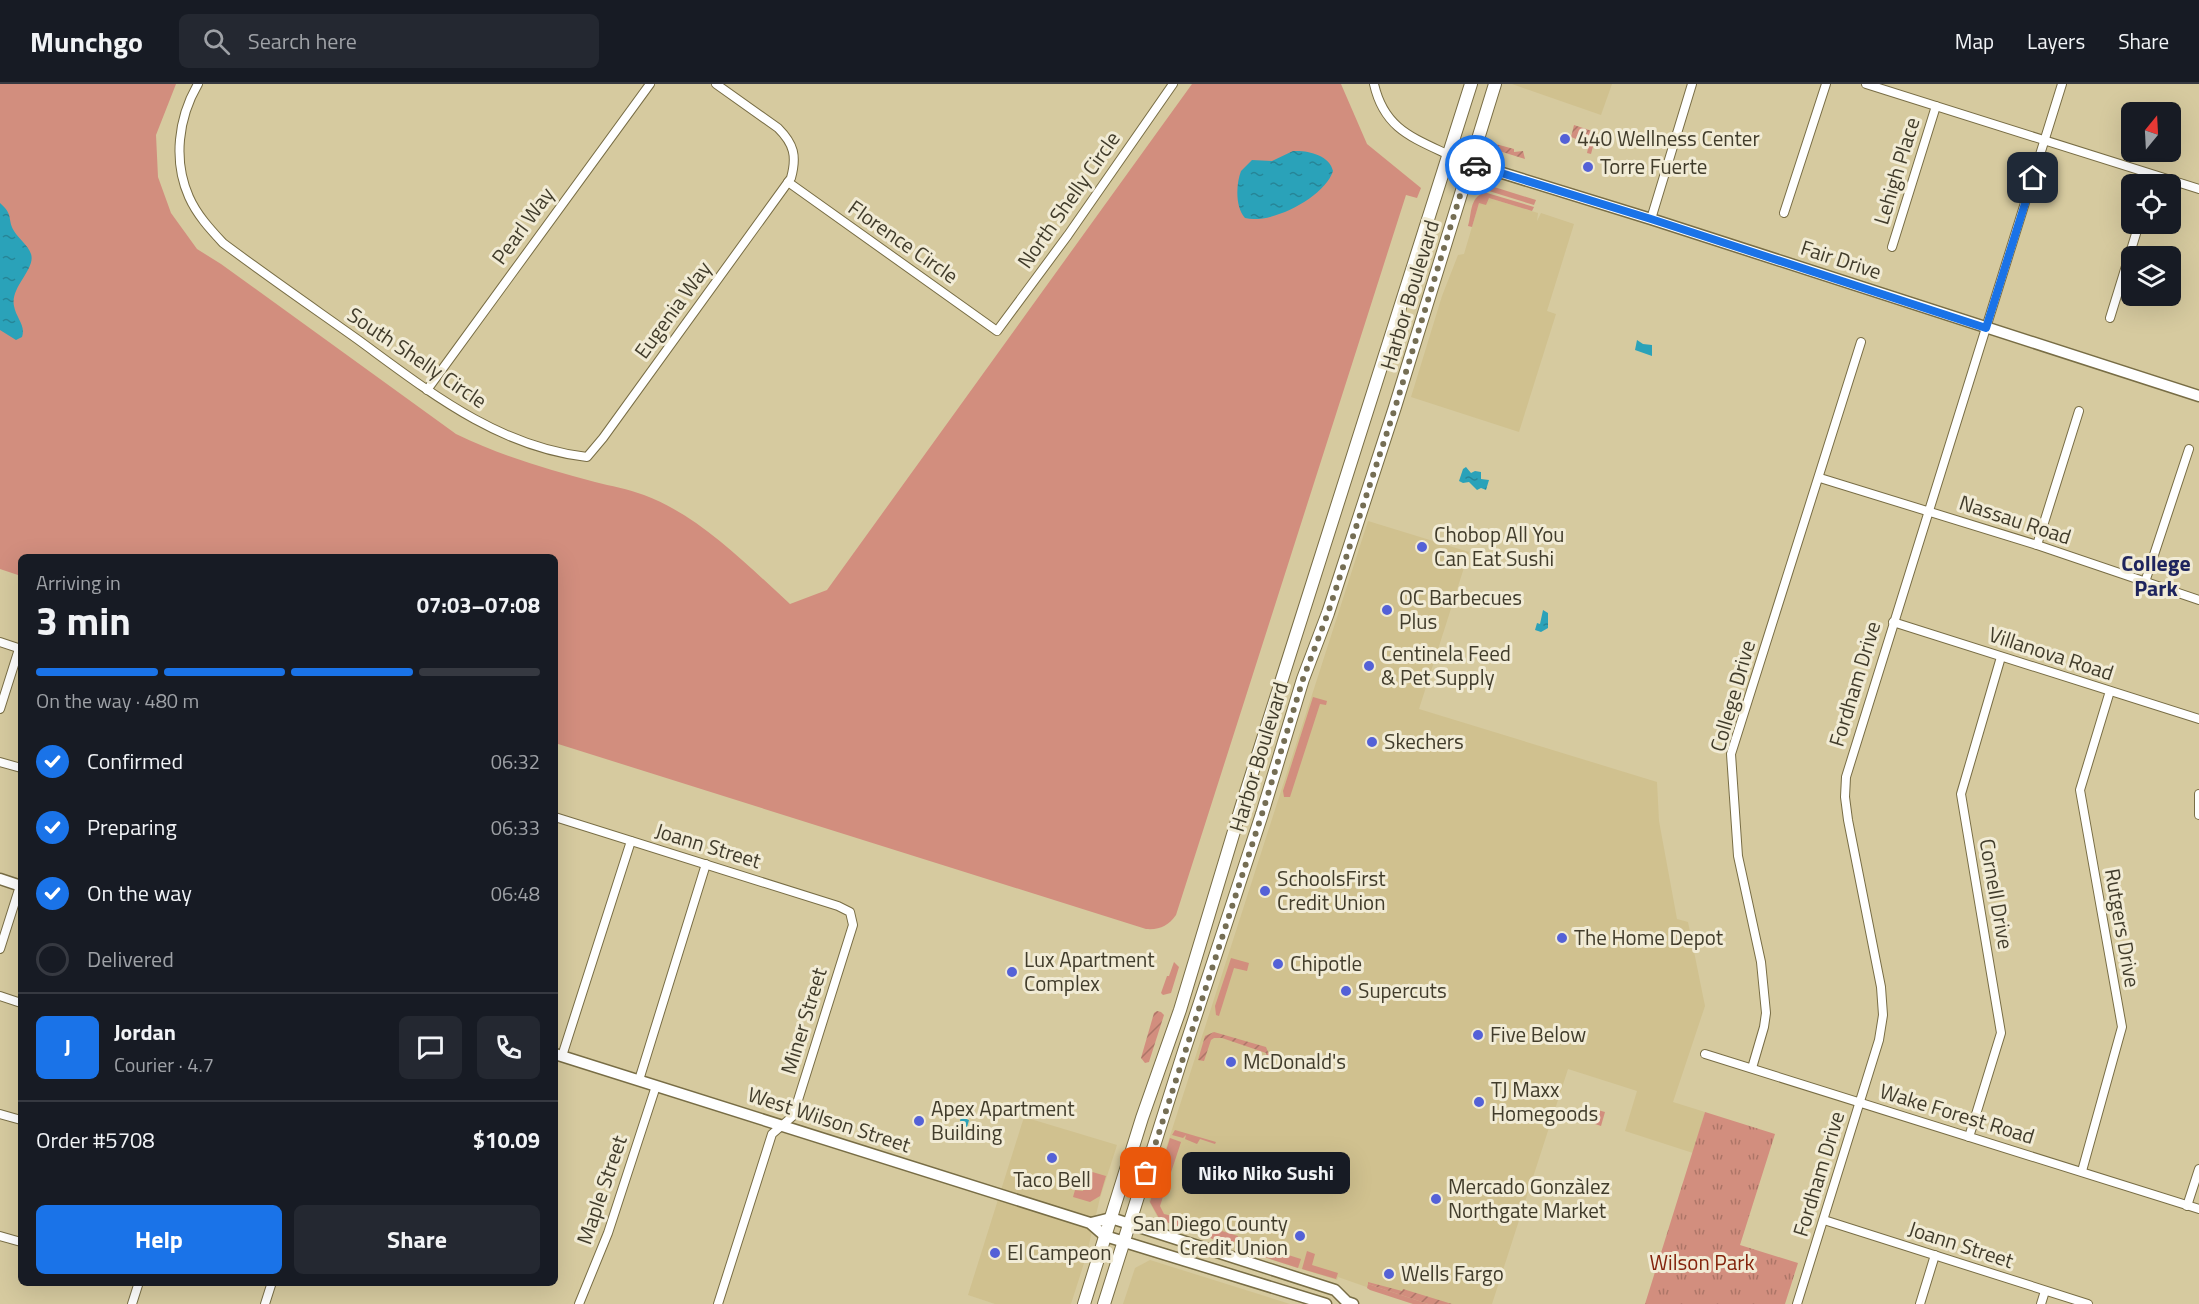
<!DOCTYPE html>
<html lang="en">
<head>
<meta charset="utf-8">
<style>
	:root { --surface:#171b24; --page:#242831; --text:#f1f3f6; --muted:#9ea1a6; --line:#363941; --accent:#1a73e8 }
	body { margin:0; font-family:"Titillium Web",sans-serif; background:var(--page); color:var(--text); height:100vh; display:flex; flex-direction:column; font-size:22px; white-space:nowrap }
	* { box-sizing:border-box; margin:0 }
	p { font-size:20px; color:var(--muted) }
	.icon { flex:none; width:33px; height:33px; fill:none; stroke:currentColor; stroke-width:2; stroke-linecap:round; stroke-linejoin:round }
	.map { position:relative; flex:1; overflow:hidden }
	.details { position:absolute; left:18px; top:470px; width:540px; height:732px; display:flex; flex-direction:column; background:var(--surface); border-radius:9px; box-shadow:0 6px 24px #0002 }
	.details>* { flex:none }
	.needle { width:39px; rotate:18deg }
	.buttons { position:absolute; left:2121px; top:18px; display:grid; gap:12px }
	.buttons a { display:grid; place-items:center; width:60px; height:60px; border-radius:9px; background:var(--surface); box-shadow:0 6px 24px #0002; font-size:30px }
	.pin { position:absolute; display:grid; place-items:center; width:51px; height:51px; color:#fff; margin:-26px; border-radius:12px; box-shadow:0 3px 9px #0006 }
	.courier { position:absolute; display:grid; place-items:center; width:60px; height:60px; margin:-30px; border:4px solid #1a73e8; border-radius:50%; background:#fff; color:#222; box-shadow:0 2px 8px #0007 }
	.bubble { position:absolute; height:42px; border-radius:9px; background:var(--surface); box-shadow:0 6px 24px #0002; font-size:20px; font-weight:700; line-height:42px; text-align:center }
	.headline em { font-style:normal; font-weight:700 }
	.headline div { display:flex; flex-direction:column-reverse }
	.headline { display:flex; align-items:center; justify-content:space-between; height:102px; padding:0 18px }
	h1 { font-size:39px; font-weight:700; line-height:45px }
	.bar { display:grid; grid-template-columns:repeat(4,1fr); gap:9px 6px; align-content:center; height:72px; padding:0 18px }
	.bar i { height:8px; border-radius:4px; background:var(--line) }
	.bar .current { background:var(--accent) }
	.bar p { grid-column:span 4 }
	.line { display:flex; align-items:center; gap:15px; padding:0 18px; border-top:2px solid var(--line) }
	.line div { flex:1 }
	.round { display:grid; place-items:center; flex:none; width:63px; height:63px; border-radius:9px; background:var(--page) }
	ol { padding:0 18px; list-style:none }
	li { display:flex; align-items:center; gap:18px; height:66px }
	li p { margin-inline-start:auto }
	li .icon { padding:6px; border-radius:50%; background:var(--accent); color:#fff; stroke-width:4 }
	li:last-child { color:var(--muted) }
	li i { width:33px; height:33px; border:3px solid var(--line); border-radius:50% }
	.primary-button { display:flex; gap:12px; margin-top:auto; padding:12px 18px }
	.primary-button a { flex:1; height:69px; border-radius:9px; background:var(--accent); color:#fff; font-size:24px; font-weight:700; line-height:69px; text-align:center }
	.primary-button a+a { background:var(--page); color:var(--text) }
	header { display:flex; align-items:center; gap:36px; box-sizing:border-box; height:84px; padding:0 30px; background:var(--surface); border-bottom:2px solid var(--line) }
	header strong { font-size:28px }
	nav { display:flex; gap:33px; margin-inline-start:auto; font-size:21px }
	.search { width:420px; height:54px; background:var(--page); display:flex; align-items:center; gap:15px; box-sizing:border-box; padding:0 21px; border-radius:9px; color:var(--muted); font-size:22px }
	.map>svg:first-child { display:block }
	.built { fill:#d0c18f }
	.grass { fill:#d28e7e }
	.park { fill:url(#park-tufts) }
	.garden { fill:url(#garden-furrows) }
	.water { fill:url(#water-ripples) }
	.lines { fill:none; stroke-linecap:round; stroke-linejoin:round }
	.street-casing { stroke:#786d45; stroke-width:10 }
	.secondary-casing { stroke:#786d45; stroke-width:13 }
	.primary-casing { stroke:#786d45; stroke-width:14 }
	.street { stroke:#fff; stroke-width:8 }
	.secondary { stroke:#fff; stroke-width:10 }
	.primary { stroke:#fff; stroke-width:12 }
	.done { stroke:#756e54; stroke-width:6; stroke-dasharray:0 10.8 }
	.route { stroke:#1a73e8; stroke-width:8 }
	.poi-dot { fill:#5461d7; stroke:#f1ebd5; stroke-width:2 }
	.labels { text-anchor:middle; stroke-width:6; stroke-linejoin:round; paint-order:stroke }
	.poi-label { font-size:21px; fill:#413c2b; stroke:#f1ebd5; text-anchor:start }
	.street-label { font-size:21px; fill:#413c2b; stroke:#f1ebd5 }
	.park-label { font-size:21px; fill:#84230c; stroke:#f1ebd5 }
	.neighbourhood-label { font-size:22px; font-weight:bold; fill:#1e245d; stroke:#f1ebd5 }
</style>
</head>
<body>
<header>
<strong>Munchgo</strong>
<div class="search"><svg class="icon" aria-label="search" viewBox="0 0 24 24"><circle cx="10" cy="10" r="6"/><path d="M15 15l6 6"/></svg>Search here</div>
<nav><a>Map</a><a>Layers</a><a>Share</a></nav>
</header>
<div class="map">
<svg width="2199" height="1220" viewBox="0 0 2199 1220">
	<defs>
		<pattern id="park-tufts" width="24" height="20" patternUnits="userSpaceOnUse" patternTransform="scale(1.5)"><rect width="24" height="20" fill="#d28e7e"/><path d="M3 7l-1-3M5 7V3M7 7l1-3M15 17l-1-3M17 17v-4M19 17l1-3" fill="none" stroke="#ac7567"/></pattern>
		<pattern id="garden-furrows" width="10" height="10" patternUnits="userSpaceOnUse" patternTransform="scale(1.5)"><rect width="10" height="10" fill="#d28e7e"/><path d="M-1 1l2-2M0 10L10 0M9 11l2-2" fill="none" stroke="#ac7567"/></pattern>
		<pattern id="water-ripples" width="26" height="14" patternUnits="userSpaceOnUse" patternTransform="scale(1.5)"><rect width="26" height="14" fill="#2aa2b9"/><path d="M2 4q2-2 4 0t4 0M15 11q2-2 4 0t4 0" fill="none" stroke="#268597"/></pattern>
	</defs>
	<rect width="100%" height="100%" fill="#d6ca9f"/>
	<g class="built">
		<polygon points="1512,0 1612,0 1601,31"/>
		<polygon points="1489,114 1538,129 1537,137 1541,129 1574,140 1547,227 1556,230 1519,348 1411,313 1442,212 1458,171 1464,170 1479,119"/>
		<polygon points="1368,437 1469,468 1419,625 1657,698 1659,737 1677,835 1688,838 1705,922 1673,1018 1705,1028 1693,1069 1625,1047 1637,1007 1568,985 1492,1220 1415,1220 1338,1193 1337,1196 1224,1161 1203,1150 1159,1136 1149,1117"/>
		<polygon points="1024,1033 1117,1061 1100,1114 1086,1173 1071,1220 995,1220 968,1211"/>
		<polygon points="1150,1176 1290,1220 1123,1220 1135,1184"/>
	</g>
	<g class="grass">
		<path d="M0,0H176L156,51L158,93L171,129L197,165L221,180L456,350C501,372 547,385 595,398C611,402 628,405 644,411C700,432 746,480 790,520L827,506L1192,0H1341L1367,60L1421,104L1417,114L1406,111L1176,831C1168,842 1160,846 1146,845L555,659V472H21V492L0,485Z"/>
		<polygon points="1491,102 1536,116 1534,121 1489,107"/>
		<path d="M1484,108L1487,109L1534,123L1532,127L1489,114L1486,121L1479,119L1472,143L1468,142C1472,130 1469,115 1484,108Z"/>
		<polygon points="1313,613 1327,617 1326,621 1320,620 1290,713 1284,713 1283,707"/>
		<polygon points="1231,874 1249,879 1247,887 1234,884 1219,932 1216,931 1215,922"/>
		<polygon points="1174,878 1179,883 1171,909 1163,911 1161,909 1167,892 1169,892"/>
		<polygon points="1587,1023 1605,1028 1601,1042 1583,1036"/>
		<polygon points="1175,1046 1216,1058 1215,1060 1200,1055 1197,1060 1185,1055 1186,1051 1183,1054 1172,1051"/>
		<polygon points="1170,1054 1181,1058 1160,1122 1164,1130 1193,1137 1190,1146 1160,1136 1150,1118"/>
		<polygon points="1089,1087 1106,1092 1100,1112 1090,1118 1073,1113 1075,1106 1083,1107"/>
		<polygon points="1196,1139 1238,1152 1236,1157 1225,1161 1194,1146"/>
		<polygon points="1260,1162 1301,1175 1298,1184 1261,1172 1258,1169"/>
		<polygon points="1307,1167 1315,1170 1312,1181 1338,1189 1336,1195 1302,1185"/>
		<polygon points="1368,1200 1428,1220 1413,1220 1370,1206 1367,1204"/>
	</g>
	<polygon class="park" points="1705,1028 1775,1050 1740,1161 1798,1179 1785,1220 1645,1220"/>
	<g class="garden">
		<polygon points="1574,41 1595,48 1591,54 1595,55 1591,70 1587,69 1589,60 1571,53"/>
		<polygon points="1492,59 1514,65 1514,68 1523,67 1525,75 1496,66"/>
		<polygon points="1157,927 1161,928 1164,931 1149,978 1145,979 1141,974 1154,929"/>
		<polygon points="1214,948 1266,963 1270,973 1259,990 1267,977 1266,969 1222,954 1214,954 1211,956 1204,977 1198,976 1205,952"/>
		<polygon points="1368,1198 1402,1207 1403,1205 1452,1220 1428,1220 1368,1200"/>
	</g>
	<g class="water">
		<path d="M1293,67C1307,66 1330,71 1333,87C1325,113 1271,141 1245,134C1235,123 1236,100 1241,87L1252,76L1272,77Z"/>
		<path d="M0,119C14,131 7,135 14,147C19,155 28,161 31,170C36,185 10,203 14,222C16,234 26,241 22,253L16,256L0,246Z"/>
		<polygon points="1637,256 1643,260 1652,261 1652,272 1635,266"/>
		<polygon points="1466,383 1471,389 1475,387 1481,388 1481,395 1489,396 1486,406 1481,404 1477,406 1469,398 1463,399 1459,397 1463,385"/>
		<polygon points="1543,526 1548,529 1548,544 1541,548 1535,546 1537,539 1540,540"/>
		<polygon points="961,1033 969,1036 966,1047 957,1051 954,1044 959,1041"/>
	</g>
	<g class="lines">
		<defs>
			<g id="street">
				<path d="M198,0C178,34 173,77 189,113C197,131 210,145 223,159C267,192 312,223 357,255C427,306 497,363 587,373L603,354L791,94C797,72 794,60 778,44L716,0"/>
				<path d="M1374,0C1384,44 1411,53 1449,71"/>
				<polyline points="1866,0 2199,105"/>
				<polyline points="788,98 997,247 1068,151 1173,0"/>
				<polyline points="1784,129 1826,0"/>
				<polyline points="1651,135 1692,0"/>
				<polyline points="1892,163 1936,22"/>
				<polyline points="2110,234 2139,140"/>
				<polyline points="427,306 650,0"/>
				<polyline points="1820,394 2037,461 2199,516"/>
				<polyline points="2037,461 2079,327"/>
				<polyline points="2145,498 2189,365"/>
				<polyline points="1893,538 2199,635"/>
				<polyline points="0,558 21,565"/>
				<polyline points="0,625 19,565"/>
				<polyline points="0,678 21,684"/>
				<polyline points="2199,710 2199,731"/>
				<polyline points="555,733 838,822 850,828 853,841 793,1032 772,1050 718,1220"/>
				<polyline points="0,865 20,802"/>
				<polyline points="0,912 21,919"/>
				<polyline points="1705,970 2199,1125"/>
				<polyline points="562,972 631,757"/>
				<polyline points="1752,984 1764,943 1766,929 1761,878 1738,772 1731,670 1861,258"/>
				<polyline points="639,996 706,780"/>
				<polyline points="0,1030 21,1036"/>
				<polyline points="1969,1053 2001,949 1961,710 2001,573"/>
				<polyline points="2082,1087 2122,943 2080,706 2110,607"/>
				<polyline points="2187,1122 2199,1085"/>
				<polyline points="1824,1136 2088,1220"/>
				<polyline points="0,1152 21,1158"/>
				<polyline points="132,1220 139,1198"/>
				<polyline points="265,1220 272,1198"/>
				<polyline points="579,1220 608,1149 656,1002"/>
				<polyline points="1797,1220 1879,956 1883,931 1881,903 1848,736 1845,713 1846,693 2062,0"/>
				<polyline points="1920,1220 1935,1171"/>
				<polyline points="2041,1220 2045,1207"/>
			</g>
			<g id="secondary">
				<polyline points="1470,79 1651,135 2199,312"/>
				<polyline points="0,795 21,802"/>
				<polyline points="555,970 1090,1139 1105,1152 1326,1220"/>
				<polyline points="1091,1139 1111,1134 1335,1206 1347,1218 1353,1220"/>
			</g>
			<g id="primary">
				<polyline points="1084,1220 1142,1034 1180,926 1241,724 1471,0"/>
				<polyline points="1104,1220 1184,967 1262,730 1303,595 1328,529 1395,323 1495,0"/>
			</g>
		</defs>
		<use href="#street" class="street-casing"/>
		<use href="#secondary" class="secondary-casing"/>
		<use href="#primary" class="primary-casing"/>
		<use href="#street" class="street"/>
		<use href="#secondary" class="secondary"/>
		<use href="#primary" class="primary"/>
	</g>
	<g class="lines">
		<polyline class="done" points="1146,1089 1262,730 1303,595 1328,529 1395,324 1470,79 1475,81"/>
		<polyline class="route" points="1475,81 1651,135 1986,244 2033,94"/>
	</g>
	<g class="poi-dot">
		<circle cx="1565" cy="55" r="6"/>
		<circle cx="1588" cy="83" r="6"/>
		<circle cx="1422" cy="463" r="6"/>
		<circle cx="1387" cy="526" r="6"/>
		<circle cx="1369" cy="582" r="6"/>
		<circle cx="1372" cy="658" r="6"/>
		<circle cx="1265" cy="807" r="6"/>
		<circle cx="1562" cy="854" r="6"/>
		<circle cx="1278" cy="880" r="6"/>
		<circle cx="1012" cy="888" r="6"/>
		<circle cx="1346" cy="907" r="6"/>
		<circle cx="1478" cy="951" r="6"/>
		<circle cx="1231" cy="978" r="6"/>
		<circle cx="1479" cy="1018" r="6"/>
		<circle cx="919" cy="1037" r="6"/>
		<circle cx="1052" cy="1074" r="6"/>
		<circle cx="1436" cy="1115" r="6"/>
		<circle cx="1300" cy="1152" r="6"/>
		<circle cx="995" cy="1169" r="6"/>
		<circle cx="1389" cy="1190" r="6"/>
	</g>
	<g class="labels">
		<g class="poi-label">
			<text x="1577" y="62">440 Wellness Center</text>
			<text x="1600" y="90">Torre Fuerte</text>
			<text x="1434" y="458">Chobop All You<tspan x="1434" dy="24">Can Eat Sushi</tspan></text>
			<text x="1399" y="521">OC Barbecues<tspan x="1399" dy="24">Plus</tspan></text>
			<text x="1381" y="577">Centinela Feed<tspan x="1381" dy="24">&amp; Pet Supply</tspan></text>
			<text x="1384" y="665">Skechers</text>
			<text x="1277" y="802">SchoolsFirst<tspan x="1277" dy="24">Credit Union</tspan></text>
			<text x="1574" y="861">The Home Depot</text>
			<text x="1024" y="883">Lux Apartment<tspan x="1024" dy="24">Complex</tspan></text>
			<text x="1290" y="887">Chipotle</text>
			<text x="1358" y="914">Supercuts</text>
			<text x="1490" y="958">Five Below</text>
			<text x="1243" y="985">McDonald's</text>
			<text x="1491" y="1013">TJ Maxx<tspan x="1491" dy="24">Homegoods</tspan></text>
			<text x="931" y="1032">Apex Apartment<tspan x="931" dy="24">Building</tspan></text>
			<text x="1052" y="1103" text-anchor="middle">Taco Bell</text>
			<text x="1448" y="1110">Mercado Gonzàlez<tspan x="1448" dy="24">Northgate Market</tspan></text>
			<text x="1288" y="1147" text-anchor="end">San Diego County<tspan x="1288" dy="24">Credit Union</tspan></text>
			<text x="1007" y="1176">El Campeon</text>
			<text x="1401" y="1197">Wells Fargo</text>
		</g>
		<g class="street-label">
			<text transform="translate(1897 87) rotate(-73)" y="7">Lehigh Place</text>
			<text transform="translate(1069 116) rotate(-55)" y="7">North Shelly Circle</text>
			<text transform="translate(523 142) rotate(-54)" y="7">Pearl Way</text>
			<text transform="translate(903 158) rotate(35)" y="7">Florence Circle</text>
			<text transform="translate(1841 176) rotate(18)" y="7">Fair Drive</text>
			<text transform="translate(1410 211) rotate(-73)" y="7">Harbor Boulevard</text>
			<text transform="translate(673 226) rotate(-54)" y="7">Eugenia Way</text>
			<text transform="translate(417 274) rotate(34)" y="7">South Shelly Circle</text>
			<text transform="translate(2015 436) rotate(18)" y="7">Nassau Road</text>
			<text transform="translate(2051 570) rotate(18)" y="7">Villanova Road</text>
			<text transform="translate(1855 600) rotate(-73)" y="7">Fordham Drive</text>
			<text transform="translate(1733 612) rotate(-74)" y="7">College Drive</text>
			<text transform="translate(1259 673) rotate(-73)" y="7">Harbor Boulevard</text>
			<text transform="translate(708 762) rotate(17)" y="7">Joann Street</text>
			<text transform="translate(1996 810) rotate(80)" y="7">Cornell Drive</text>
			<text transform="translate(2122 844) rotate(80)" y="7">Rutgers Drive</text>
			<text transform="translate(804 937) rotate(-73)" y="7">Miner Street</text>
			<text transform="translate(1957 1030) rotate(17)" y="7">Wake Forest Road</text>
			<text transform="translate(829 1036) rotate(18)" y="7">West Wilson Street</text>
			<text transform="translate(1819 1090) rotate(-73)" y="7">Fordham Drive</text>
			<text transform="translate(602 1106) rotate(-71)" y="7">Maple Street</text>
			<text transform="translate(1961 1161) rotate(18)" y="7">Joann Street</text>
		</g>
		<g class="park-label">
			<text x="1702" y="1186">Wilson Park</text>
		</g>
		<g class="neighbourhood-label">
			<text x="2156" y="487">College<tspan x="2156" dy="25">Park</tspan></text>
		</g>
	</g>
</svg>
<div class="buttons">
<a><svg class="needle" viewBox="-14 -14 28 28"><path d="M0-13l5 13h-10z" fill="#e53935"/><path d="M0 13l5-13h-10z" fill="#9ea1a6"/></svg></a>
<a><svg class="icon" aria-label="locate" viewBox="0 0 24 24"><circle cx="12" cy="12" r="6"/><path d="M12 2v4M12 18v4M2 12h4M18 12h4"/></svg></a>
<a><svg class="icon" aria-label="layers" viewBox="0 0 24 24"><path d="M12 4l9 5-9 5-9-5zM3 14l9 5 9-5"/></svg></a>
</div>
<div class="pin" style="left:1146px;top:1089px;background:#ea580c"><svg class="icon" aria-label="bag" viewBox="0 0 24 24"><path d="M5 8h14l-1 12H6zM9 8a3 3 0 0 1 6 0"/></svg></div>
<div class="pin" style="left:2033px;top:94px;background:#1f2937"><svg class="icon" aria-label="home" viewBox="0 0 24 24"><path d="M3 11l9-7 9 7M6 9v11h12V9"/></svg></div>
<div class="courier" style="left:1475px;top:81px"><svg class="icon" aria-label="car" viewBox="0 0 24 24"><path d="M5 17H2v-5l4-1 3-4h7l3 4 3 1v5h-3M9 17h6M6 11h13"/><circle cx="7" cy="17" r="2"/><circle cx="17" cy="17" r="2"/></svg></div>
<div class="bubble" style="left:1182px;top:1068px;width:168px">Niko Niko Sushi</div>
<section class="details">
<div class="headline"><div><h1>3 min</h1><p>Arriving in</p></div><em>07:03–07:08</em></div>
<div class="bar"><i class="current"></i><i class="current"></i><i class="current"></i><i></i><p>On the way · 480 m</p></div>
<ol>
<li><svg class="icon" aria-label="check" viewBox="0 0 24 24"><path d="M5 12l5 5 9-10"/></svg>Confirmed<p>06:32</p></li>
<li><svg class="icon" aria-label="check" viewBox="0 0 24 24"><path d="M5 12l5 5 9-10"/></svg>Preparing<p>06:33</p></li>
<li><svg class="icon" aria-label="check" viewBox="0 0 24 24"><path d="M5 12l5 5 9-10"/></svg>On the way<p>06:48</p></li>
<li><i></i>Delivered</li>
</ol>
<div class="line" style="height:108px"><b class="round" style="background:var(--accent);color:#fff">J</b><div><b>Jordan</b><p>Courier · 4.7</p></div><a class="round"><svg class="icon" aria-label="chat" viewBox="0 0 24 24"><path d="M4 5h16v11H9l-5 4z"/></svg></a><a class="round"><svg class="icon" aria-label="phone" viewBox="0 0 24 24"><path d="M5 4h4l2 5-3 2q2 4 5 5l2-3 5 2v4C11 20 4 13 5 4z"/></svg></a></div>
<div class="line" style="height:78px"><div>Order #5708</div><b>$10.09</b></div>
<div class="primary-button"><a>Help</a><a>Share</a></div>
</section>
</div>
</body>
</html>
